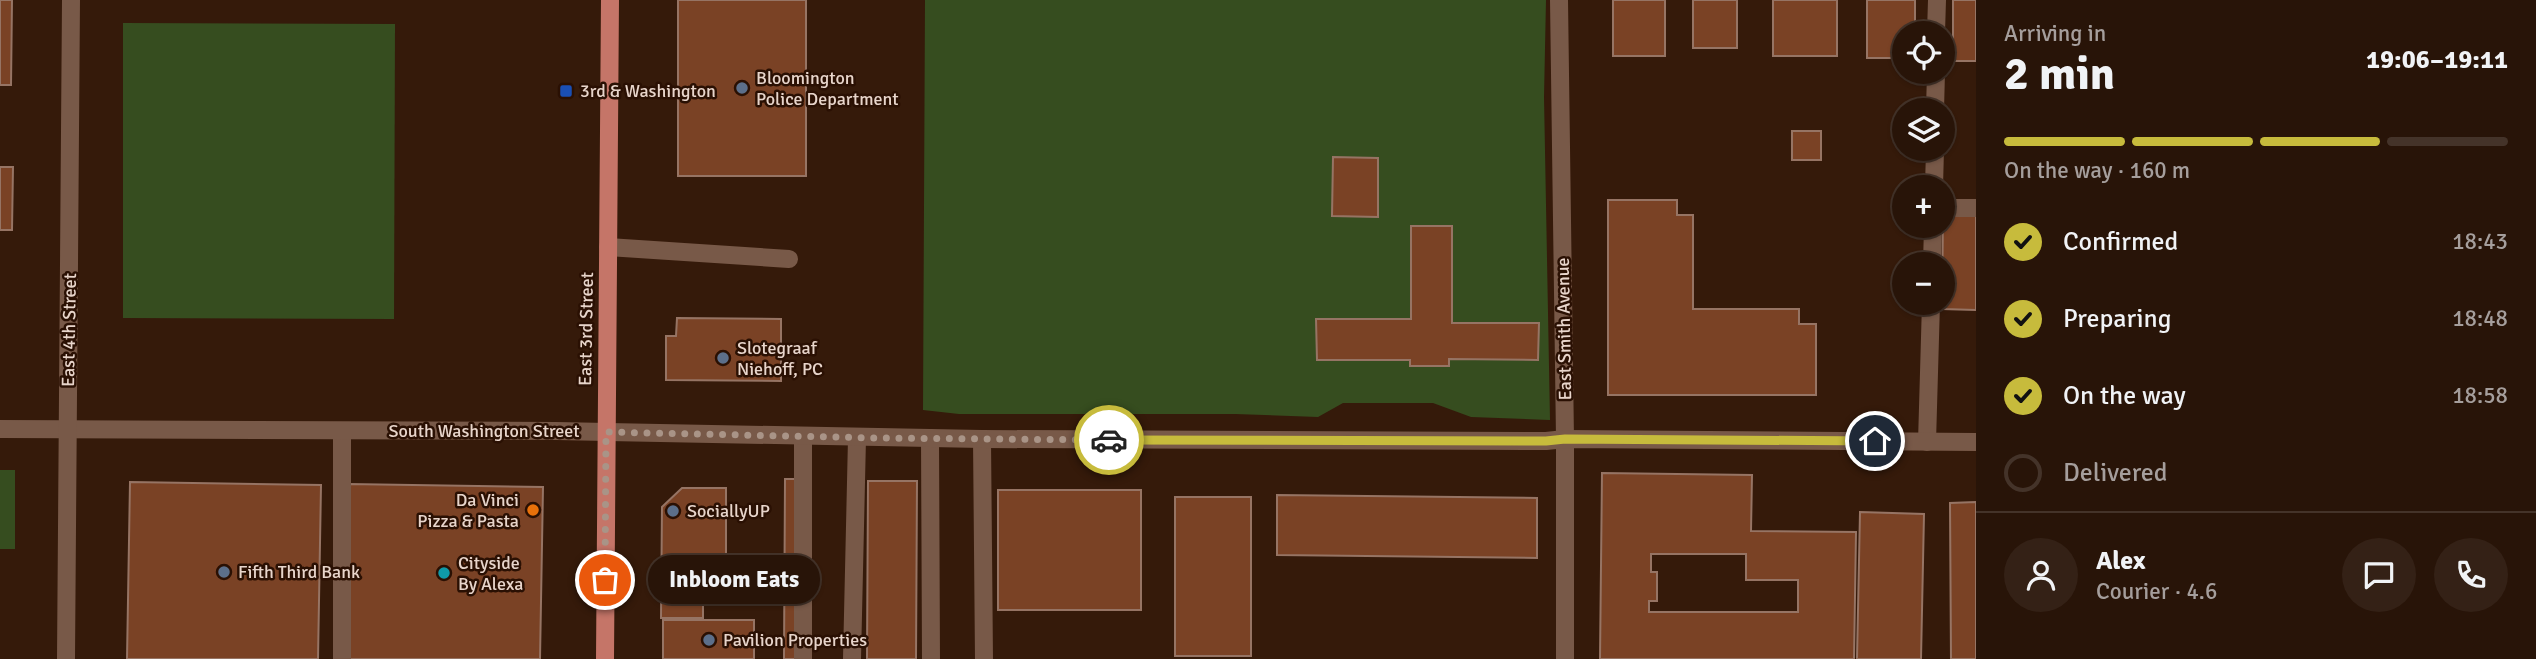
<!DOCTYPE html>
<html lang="en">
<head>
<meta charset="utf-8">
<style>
	:root { --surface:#281408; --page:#342116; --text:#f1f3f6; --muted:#a59e9c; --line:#443329; --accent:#c7bb3c }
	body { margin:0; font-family:Signika,sans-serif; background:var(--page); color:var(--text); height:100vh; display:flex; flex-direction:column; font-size:26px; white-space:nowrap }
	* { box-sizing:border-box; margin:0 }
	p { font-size:23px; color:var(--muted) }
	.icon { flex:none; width:38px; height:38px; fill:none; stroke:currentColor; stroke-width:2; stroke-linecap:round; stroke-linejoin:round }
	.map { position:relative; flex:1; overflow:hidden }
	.sheet { display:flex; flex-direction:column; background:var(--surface); width:560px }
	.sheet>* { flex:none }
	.buttons { position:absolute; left:1892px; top:21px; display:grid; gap:14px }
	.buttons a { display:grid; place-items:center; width:63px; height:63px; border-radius:50%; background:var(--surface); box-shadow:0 2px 5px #0004,0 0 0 2px var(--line); font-size:35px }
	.pin { position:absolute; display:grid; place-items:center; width:60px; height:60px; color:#fff; margin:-30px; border:4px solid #fff; border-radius:50%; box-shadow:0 2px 7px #0007 }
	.courier { position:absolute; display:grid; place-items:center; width:70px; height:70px; margin:-35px; border:5px solid #c7bb3c; border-radius:50%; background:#fff; color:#222; box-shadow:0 2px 9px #0007 }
	.bubble { position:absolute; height:49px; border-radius:24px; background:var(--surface); box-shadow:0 2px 5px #0004,0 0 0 2px var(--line); font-size:23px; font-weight:700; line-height:49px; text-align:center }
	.headline em { font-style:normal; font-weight:700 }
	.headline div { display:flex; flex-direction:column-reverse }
	.headline { display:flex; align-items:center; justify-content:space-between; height:119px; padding:0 28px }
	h1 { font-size:46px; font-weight:700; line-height:52px }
	.bar { display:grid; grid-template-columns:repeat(4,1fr); gap:10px 7px; align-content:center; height:84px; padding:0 28px }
	.bar i { height:9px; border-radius:5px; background:var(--line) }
	.bar .selected { background:var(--accent) }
	.bar p { grid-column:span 4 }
	.line { display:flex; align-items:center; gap:18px; padding:0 28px; border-top:2px solid var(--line) }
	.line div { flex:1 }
	.round { display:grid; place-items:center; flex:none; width:74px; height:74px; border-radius:37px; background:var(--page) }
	ol { padding:0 28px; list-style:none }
	li { display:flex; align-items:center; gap:21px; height:77px }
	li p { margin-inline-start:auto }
	li .icon { padding:7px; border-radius:50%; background:var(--accent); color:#111; stroke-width:4 }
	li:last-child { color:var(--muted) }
	li i { width:38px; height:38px; border:4px solid var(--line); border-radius:50% }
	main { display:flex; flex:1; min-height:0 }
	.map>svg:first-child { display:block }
	.green { fill:#364d1f }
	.building { fill:#7a4225; stroke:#967464; stroke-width:2; fill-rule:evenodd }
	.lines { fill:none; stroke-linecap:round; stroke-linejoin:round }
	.service { stroke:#785948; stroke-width:18 }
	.minor { stroke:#785948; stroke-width:18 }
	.primary { stroke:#c57568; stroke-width:18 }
	.done { stroke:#a99487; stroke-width:7; stroke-dasharray:0 12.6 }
	.route { stroke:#c7bb3c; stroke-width:9 }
	.service-dot { fill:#5c6f8a; stroke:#2a1003; stroke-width:2.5 }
	.transit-dot { fill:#1a4fb4; stroke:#2a1003; stroke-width:2.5 }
	.food-dot { fill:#e8710a; stroke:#2a1003; stroke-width:2.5 }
	.culture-dot { fill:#0f9aa8; stroke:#2a1003; stroke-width:2.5 }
	.labels { text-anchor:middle; stroke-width:5; stroke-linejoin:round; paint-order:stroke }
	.poi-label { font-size:18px; fill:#e8d5cb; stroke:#2a1003; text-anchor:start }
	.street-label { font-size:18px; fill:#e8d5cb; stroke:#2a1003 }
</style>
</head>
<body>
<main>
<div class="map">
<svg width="1976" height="659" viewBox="0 0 1976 659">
	<rect width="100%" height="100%" fill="#351a0a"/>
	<g class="green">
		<polygon points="925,0 1546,0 1544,97 1550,420 1471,417 1433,403 1343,403 1318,417 1235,414 959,414 923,410"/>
		<polygon points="123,23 395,24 394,319 123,318"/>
		<rect x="0" y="470" width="15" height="79"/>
	</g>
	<g class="building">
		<polygon points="0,0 12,0 11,85 0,85"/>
		<rect x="678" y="0" width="128" height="176"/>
		<rect x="1613" y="0" width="52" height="56"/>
		<rect x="1693" y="0" width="44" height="48"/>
		<rect x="1773" y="0" width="64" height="56"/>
		<polygon points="1867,0 1915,0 1915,33 1904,33 1904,58 1867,58"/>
		<rect x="1953" y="0" width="23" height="61"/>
		<rect x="1792" y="131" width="29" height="29"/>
		<polygon points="1333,157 1378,158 1378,217 1332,216"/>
		<polygon points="0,167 13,167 12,230 0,230"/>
		<polygon points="1608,200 1677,200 1677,215 1693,215 1693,309 1799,309 1799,324 1816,324 1816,395 1608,395"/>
		<polygon points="1943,214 1976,214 1976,310 1942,309"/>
		<polygon points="1411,226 1452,226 1452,323 1539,323 1538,360 1449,359 1449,366 1410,366 1410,360 1317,360 1316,319 1411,319"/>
		<polygon points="677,318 781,319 781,381 666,380 666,336 676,336"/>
		<path d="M1602,473L1752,475L1751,531L1856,532L1854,659H1600ZM1651,554H1746V580H1798V612H1649V601H1657V572H1651Z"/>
		<polygon points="785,479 810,479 809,659 784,659"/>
		<polygon points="868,481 917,481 916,659 867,659"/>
		<polygon points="130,482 321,485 318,659 127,659"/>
		<polygon points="348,484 543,487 540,659 346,659"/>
		<polygon points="682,488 726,488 726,567 703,567 703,618 661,618 662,507"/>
		<rect x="998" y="490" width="143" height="120"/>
		<polygon points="1277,495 1537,498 1537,558 1277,555"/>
		<rect x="1175" y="497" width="76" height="159"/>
		<polygon points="1976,502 1976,659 1951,659 1950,503"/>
		<polygon points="1860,512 1924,514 1921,659 1857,659"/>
		<rect x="663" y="620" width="91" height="39"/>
	</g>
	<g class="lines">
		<g class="service">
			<polyline points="1936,33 1937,0"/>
			<polyline points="1935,110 1936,72"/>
			<polyline points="1934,187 1935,149"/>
			<polyline points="1942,208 1976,208"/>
			<polyline points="608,247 789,259"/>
			<polyline points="1932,264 1933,226"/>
			<polyline points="930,438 931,659"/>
			<polyline points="982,439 984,659"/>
			<polyline points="1927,442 1931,303"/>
			<polyline points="342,659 342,431"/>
			<polyline points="803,659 803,437"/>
			<polyline points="852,659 857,438"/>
		</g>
		<g class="minor">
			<polyline points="1559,0 1565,439 1565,659"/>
			<polyline points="0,429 556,431 982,439 1546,441 1565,439 1976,442"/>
			<polyline points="66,659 71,0"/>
		</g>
		<polyline class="primary" points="605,659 610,0"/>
	</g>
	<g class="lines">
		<polyline class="done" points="605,580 606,432 878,438 1109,440"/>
		<polyline class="route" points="1109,440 1546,441 1565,439 1875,441"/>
	</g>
	<g class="service-dot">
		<circle cx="742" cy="88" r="7"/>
		<circle cx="723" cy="358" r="7"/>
		<circle cx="673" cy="511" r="7"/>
		<circle cx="224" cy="572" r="7"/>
		<circle cx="709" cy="640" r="7"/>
	</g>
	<rect class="transit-dot" x="559" y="84" width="14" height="14" rx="3.5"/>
	<circle class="food-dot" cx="533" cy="510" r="7"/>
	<circle class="culture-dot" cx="444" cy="573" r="7"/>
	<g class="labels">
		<g class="poi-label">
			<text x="756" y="84">Bloomington<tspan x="756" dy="21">Police Department</tspan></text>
			<text x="580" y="97">3rd &amp; Washington</text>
			<text x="737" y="354">Slotegraaf<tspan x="737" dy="21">Niehoff, PC</tspan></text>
			<text x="519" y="506" text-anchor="end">Da Vinci<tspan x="519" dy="21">Pizza &amp; Pasta</tspan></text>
			<text x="687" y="517">SociallyUP</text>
			<text x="458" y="569">Cityside<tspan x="458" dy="21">By Alexa</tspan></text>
			<text x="238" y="578">Fifth Third Bank</text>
			<text x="723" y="646">Pavilion Properties</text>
		</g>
		<g class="street-label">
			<text transform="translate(586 329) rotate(-89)" y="6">East 3rd Street</text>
			<text transform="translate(1564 329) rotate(-91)" y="6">East Smith Avenue</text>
			<text transform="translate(69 330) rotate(-89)" y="6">East 4th Street</text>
			<text x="484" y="437">South Washington Street</text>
		</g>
	</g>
</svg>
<div class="buttons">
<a><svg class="icon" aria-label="locate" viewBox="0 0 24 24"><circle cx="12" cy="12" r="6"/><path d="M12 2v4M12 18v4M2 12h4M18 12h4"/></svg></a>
<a><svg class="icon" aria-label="layers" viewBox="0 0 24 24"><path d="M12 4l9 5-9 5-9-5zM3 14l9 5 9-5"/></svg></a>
<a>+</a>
<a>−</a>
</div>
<div class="pin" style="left:605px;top:580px;background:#ea580c"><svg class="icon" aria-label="bag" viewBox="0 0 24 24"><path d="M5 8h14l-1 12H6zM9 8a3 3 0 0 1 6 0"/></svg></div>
<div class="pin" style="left:1875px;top:441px;background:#1f2937"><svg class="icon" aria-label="home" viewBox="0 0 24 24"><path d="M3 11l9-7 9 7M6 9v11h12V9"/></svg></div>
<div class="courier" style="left:1109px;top:440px"><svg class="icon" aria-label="car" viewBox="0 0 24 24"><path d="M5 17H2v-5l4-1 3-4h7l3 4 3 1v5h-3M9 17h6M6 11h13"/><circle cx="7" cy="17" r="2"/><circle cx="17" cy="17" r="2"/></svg></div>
<div class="bubble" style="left:648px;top:555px;width:172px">Inbloom Eats</div>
</div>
<section class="sheet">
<div class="headline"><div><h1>2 min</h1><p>Arriving in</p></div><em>19:06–19:11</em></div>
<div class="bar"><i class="selected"></i><i class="selected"></i><i class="selected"></i><i></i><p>On the way · 160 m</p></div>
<ol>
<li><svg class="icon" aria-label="check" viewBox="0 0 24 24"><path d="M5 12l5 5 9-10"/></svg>Confirmed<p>18:43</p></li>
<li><svg class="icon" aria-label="check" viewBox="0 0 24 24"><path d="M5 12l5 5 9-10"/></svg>Preparing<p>18:48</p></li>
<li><svg class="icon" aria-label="check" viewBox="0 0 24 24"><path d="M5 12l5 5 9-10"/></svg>On the way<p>18:58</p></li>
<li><i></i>Delivered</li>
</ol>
<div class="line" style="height:126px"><a class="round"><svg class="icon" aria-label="person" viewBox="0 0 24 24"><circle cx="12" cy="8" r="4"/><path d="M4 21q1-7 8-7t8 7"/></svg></a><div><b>Alex</b><p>Courier · 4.6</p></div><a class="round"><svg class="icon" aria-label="chat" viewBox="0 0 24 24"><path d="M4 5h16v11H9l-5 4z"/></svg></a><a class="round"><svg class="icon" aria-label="phone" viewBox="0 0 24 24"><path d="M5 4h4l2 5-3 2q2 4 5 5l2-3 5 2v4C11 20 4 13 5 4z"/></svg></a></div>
</section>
</main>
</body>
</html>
